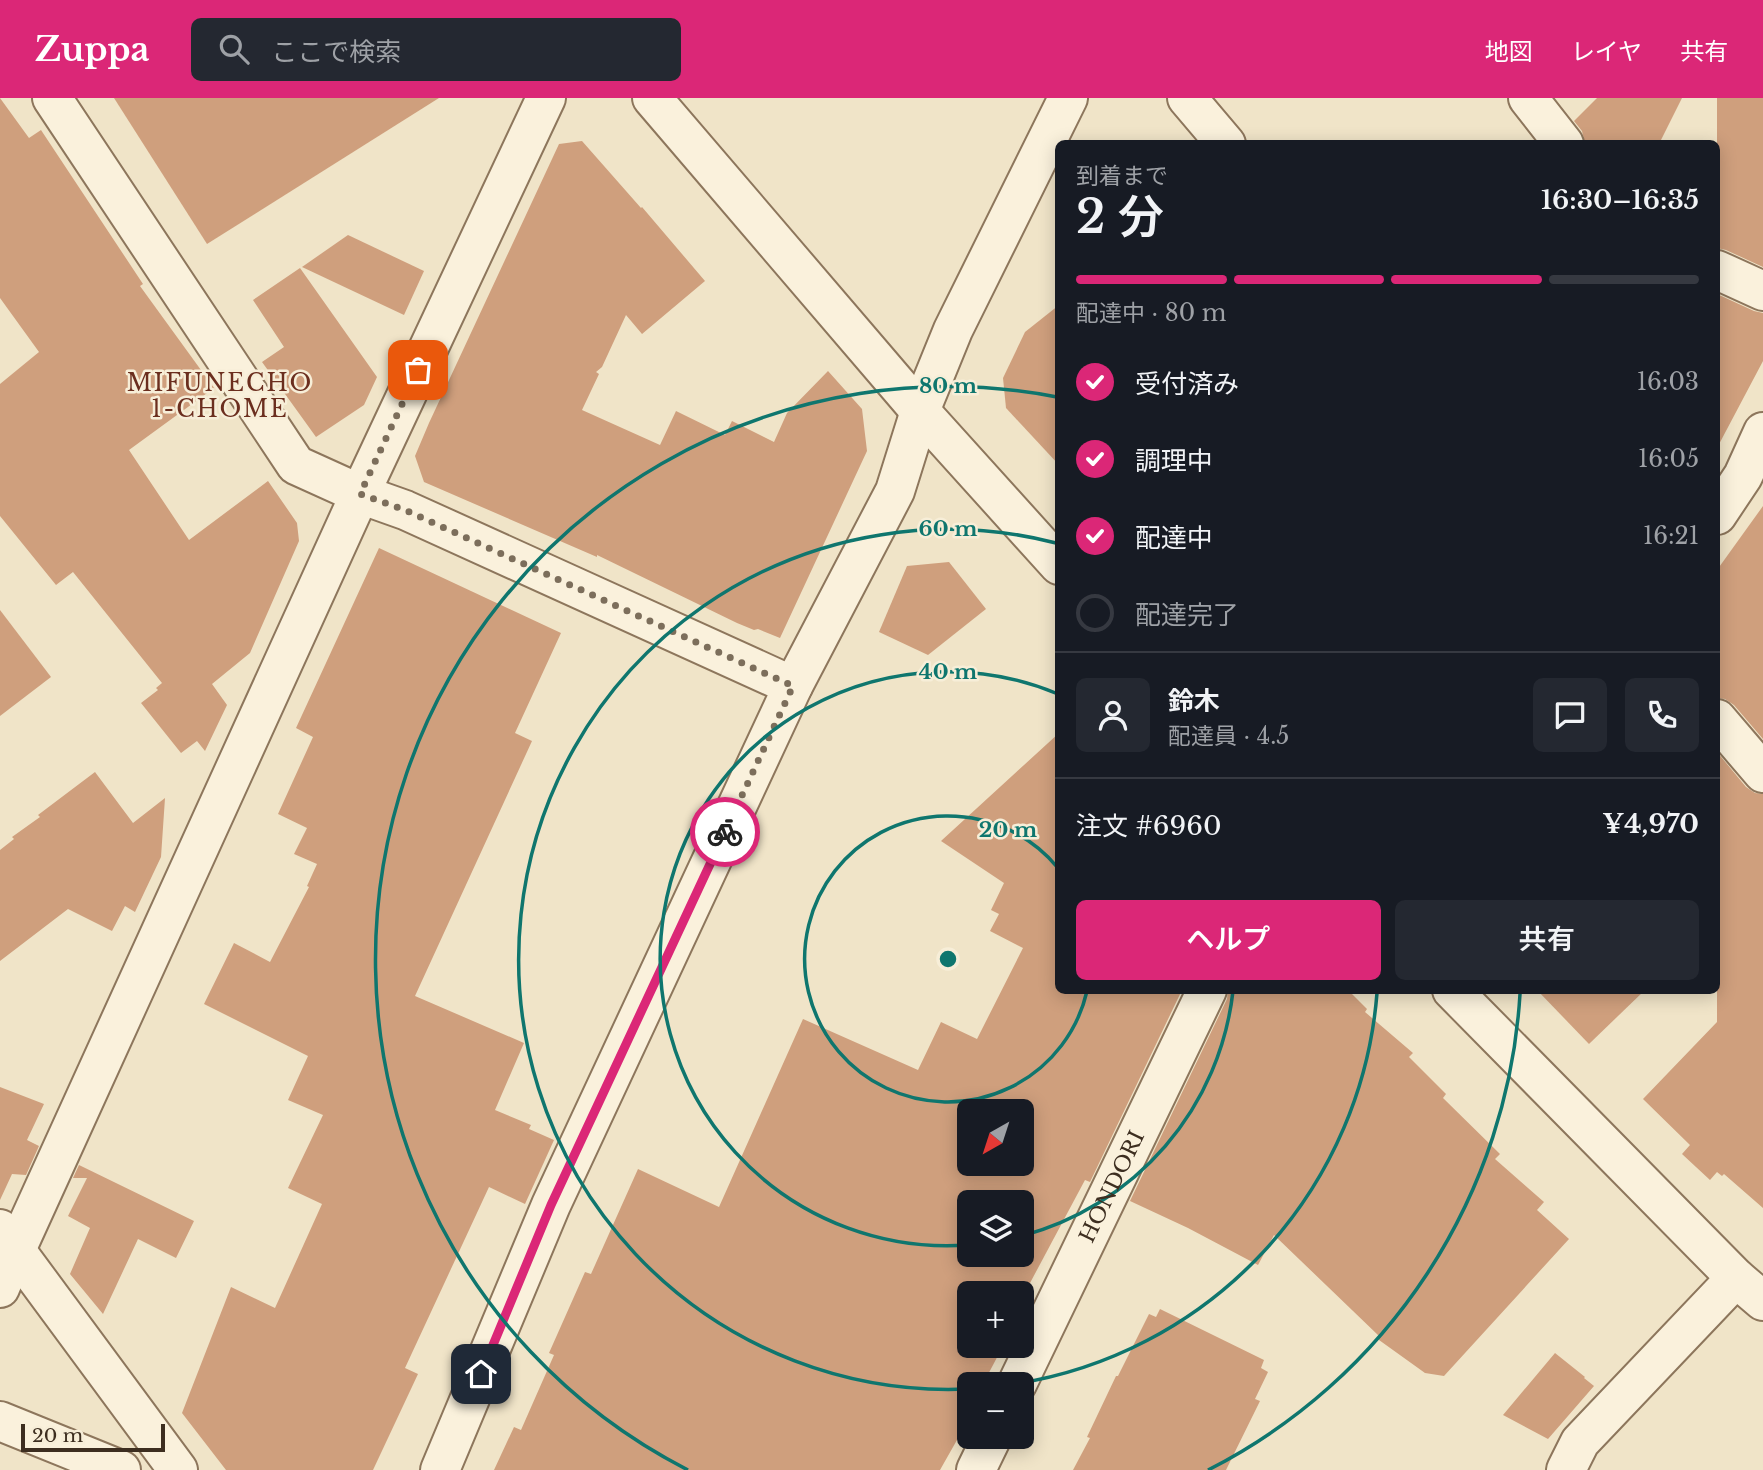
<!DOCTYPE html>
<html lang="ja">
<head>
<meta charset="utf-8">
<style>
	:root { --surface:#171b24; --page:#242831; --text:#f1f3f6; --muted:#9ea1a6; --line:#363941; --accent:#db2777 }
	body { margin:0; font-family:"Libre Baskerville","Noto Sans JP",serif; background:var(--page); color:var(--text); height:100vh; display:flex; flex-direction:column; font-size:26px; white-space:nowrap }
	* { box-sizing:border-box; margin:0 }
	p { font-size:23px; color:var(--muted) }
	.icon { flex:none; width:38px; height:38px; fill:none; stroke:currentColor; stroke-width:2; stroke-linecap:round; stroke-linejoin:round }
	.map { position:relative; flex:1; overflow:hidden }
	.drawer { position:absolute; left:1055px; top:42px; width:665px; height:854px; display:flex; flex-direction:column; background:var(--surface); border-radius:10px; box-shadow:0 4px 18px #0003 }
	.drawer>* { flex:none }
	.needle { width:46px; rotate:219deg }
	.fabs { position:absolute; left:957px; top:1001px; display:grid; gap:14px }
	.fabs a { display:grid; place-items:center; width:77px; height:77px; border-radius:10px; background:var(--surface); box-shadow:0 4px 18px #0003; font-size:35px }
	.scale { position:absolute; left:21px; bottom:18px; width:144px; box-sizing:border-box; padding-left:7px; border:4px solid #3d2e20; border-top:0; font-size:19px; line-height:24px; white-space:nowrap; color:#3d2e20; -webkit-text-stroke:5px #f7eed8; paint-order:stroke }
	.pin { position:absolute; display:grid; place-items:center; width:60px; height:60px; color:#fff; margin:-30px; border-radius:14px; box-shadow:0 4px 10px #0006 }
	.courier { position:absolute; display:grid; place-items:center; width:70px; height:70px; margin:-35px; border:5px solid #db2777; border-radius:50%; background:#fff; color:#222; box-shadow:0 2px 9px #0007 }
	.head em { font-style:normal; font-weight:600 }
	.head div { display:flex; flex-direction:column-reverse }
	.head { display:flex; align-items:center; justify-content:space-between; height:119px; padding:0 21px }
	h1 { font-size:46px; font-weight:600; line-height:52px }
	.bar { display:grid; grid-template-columns:repeat(4,1fr); gap:10px 7px; align-content:center; height:84px; padding:0 21px }
	.bar i { height:9px; border-radius:5px; background:var(--line) }
	.bar .selected { background:var(--accent) }
	.bar p { grid-column:span 4 }
	.line { display:flex; align-items:center; gap:18px; padding:0 21px; border-top:2px solid var(--line) }
	.line div { flex:1 }
	.round { display:grid; place-items:center; flex:none; width:74px; height:74px; border-radius:10px; background:var(--page) }
	ol { padding:0 21px; list-style:none }
	li { display:flex; align-items:center; gap:21px; height:77px }
	li p { margin-inline-start:auto }
	li .icon { padding:7px; border-radius:50%; background:var(--accent); color:#fff; stroke-width:4 }
	li:last-child { color:var(--muted) }
	li i { width:38px; height:38px; border:4px solid var(--line); border-radius:50% }
	.cta { display:flex; gap:14px; margin-top:auto; padding:14px 21px }
	.cta a { flex:1; height:80px; border-radius:10px; background:var(--accent); color:#fff; font-size:28px; font-weight:600; line-height:80px; text-align:center }
	.cta a+a { background:var(--page); color:var(--text) }
	header { display:flex; align-items:center; gap:42px; box-sizing:border-box; height:98px; padding:0 35px; background:var(--accent); color:#fff }
	header strong { font-size:33px }
	nav { display:flex; gap:38px; margin-inline-start:auto; font-size:24px }
	.search { width:490px; height:63px; background:var(--page); display:flex; align-items:center; gap:18px; box-sizing:border-box; padding:0 24px; border-radius:10px; color:var(--muted); font-size:26px }
	.map>svg:first-child { display:block }
	.building { fill:#cf9f7d; fill-rule:evenodd }
	.lines { fill:none; stroke-linecap:round; stroke-linejoin:round }
	.pedestrian-casing { stroke:#8d765c; stroke-width:42 }
	.minor-casing { stroke:#8d765c; stroke-width:42 }
	.tertiary-casing { stroke:#8d765c; stroke-width:42 }
	.pedestrian { stroke:#faf1dc; stroke-width:38 }
	.minor { stroke:#faf1dc; stroke-width:38 }
	.tertiary { stroke:#faf1dc; stroke-width:38 }
	.done { stroke:#7c6e5b; stroke-width:7; stroke-dasharray:0 12.6 }
	.route { stroke:#db2777; stroke-width:9 }
	.ring { fill:none; stroke:#0f766e; stroke-width:3.5 }
	.labels { text-anchor:middle; stroke-width:5; stroke-linejoin:round; paint-order:stroke }
	.street-label { font-size:21px; fill:#3d2e20; stroke:#f7eed8 }
	.neighbourhood-label { font-size:23px; letter-spacing:2px; fill:#6b2e1e; stroke:#f7eed8 }
	.centre { fill:#0f766e; stroke:#f7eed8; stroke-width:3.5 }
	.ring-label { font-size:21px; text-anchor:middle; font-weight:bold; fill:#0f766e; stroke:#f7eed8; stroke-width:5; stroke-linejoin:round; paint-order:stroke }
</style>
</head>
<body>
<header>
<strong>Zuppa</strong>
<div class="search"><svg class="icon" aria-label="search" viewBox="0 0 24 24"><circle cx="10" cy="10" r="6"/><path d="M15 15l6 6"/></svg>ここで検索</div>
<nav><a>地図</a><a>レイヤ</a><a>共有</a></nav>
</header>
<div class="map">
<svg width="1763" height="1372" viewBox="0 0 1763 1372">
	<rect width="100%" height="100%" fill="#f0e4c8"/>
	<g class="building">
		<polygon points="0,0 29,40 41,32 143,186 140,188 214,290 129,352 189,442 268,383 297,425 299,443 250,555 212,586 227,607 205,653 197,643 181,655 141,605 158,592 156,590 162,585 73,474 56,487 0,418 0,286 39,254 0,200"/>
		<polygon points="114,0 439,0 207,146"/>
		<polygon points="1597,0 1682,0 1659,46 1585,46 1582,33 1574,23"/>
		<polygon points="1717,0 1763,0 1763,169 1726,152 1717,150"/>
		<polygon points="582,43 641,110 642,109 705,183 642,236 626,217 602,269 596,274 599,276 582,312 660,347 676,313 725,337 732,323 774,344 787,315 828,273 862,311 867,353 780,540 758,531 754,532 737,525 597,457 597,459 424,384 415,358 429,325 559,46"/>
		<polygon points="348,137 424,173 404,217 302,169"/>
		<polygon points="300,170 377,279 364,307 316,339 262,264 284,249 253,202"/>
		<polygon points="1717,196 1754,213 1763,215 1763,263 1717,350"/>
		<polygon points="1059,207 1059,367 1006,310 1003,280 1025,234"/>
		<polygon points="1763,408 1763,641 1734,607 1725,601 1717,600 1717,472"/>
		<polygon points="379,450 561,535 515,635 532,643 415,898 524,945 495,1012 531,1027 529,1031 554,1042 525,1106 489,1089 405,1270 418,1276 373,1372 226,1372 182,1315 231,1189 275,1210 322,1106 288,1090 323,1017 288,1002 308,958 204,906 234,845 270,864 309,789 307,788 317,766 294,756 307,730 278,716 313,639 296,630"/>
		<polygon points="949,464 986,511 928,557 879,534 907,468"/>
		<polygon points="0,512 51,579 0,618"/>
		<path d="M1059,635V892H1182L1090,1084L1085,1082L1022,1200V1195H970V1248H1003L983,1286H970V1319L940,1372H494L514,1329L521,1332L554,1257L549,1255L585,1174L591,1176L638,1071L719,1109L803,921L918,972L941,924L977,941L1023,850L990,833L999,816L991,812L1004,785L941,743ZM970,1013H1022V1066H970ZM970,1104H1022V1157H970Z"/>
		<polygon points="1717,654 1746,689 1755,695 1763,696 1763,1110 1724,1076 1722,1078 1717,1074 1710,1082 1682,1056 1690,1047 1643,1001 1717,924"/>
		<polygon points="95,674 133,725 165,700 161,759 135,814 125,808 112,833 68,811 0,863 0,752 14,741 12,739 40,719 38,717"/>
		<polygon points="1228,892 1348,892 1367,911 1365,914 1413,955 1409,959 1446,996 1443,1000 1500,1056 1495,1061 1544,1104 1537,1112 1569,1141 1444,1278 1425,1275 1379,1242 1379,1238 1274,1137 1258,1167 1188,1130 1130,1103 1227,901"/>
		<polygon points="1537,892 1645,892 1589,946"/>
		<polygon points="0,989 44,1006 27,1042 39,1048 26,1077 12,1076 0,1102"/>
		<polygon points="79,1067 194,1123 176,1160 138,1141 103,1216 70,1176 90,1130 68,1118 87,1080 73,1080"/>
		<polygon points="1160,1211 1264,1262 1261,1270 1268,1274 1255,1301 1260,1303 1226,1372 1073,1372 1090,1340 1087,1339 1116,1278 1118,1278 1149,1216 1156,1219"/>
		<polygon points="1555,1255 1585,1279 1584,1280 1594,1288 1548,1341 1503,1317"/>
	</g>
	<g class="lines">
		<defs>
			<g id="pedestrian">
				<polyline points="1717,417 1743,378 1763,334"/>
				<polyline points="1717,621 1763,675"/>
				<path id="s1" d="M1017,1286L1207,892"/>
				<polyline points="976,1372 992,1339"/>
			</g>
			<g id="minor">
				<polyline points="52,0 296,367 360,396 405,412 793,588"/>
				<polyline points="1187,0 1226,46"/>
				<polyline points="1528,0 1564,46"/>
				<polyline points="1717,172 1763,193"/>
				<polyline points="0,1190 16,1152 360,396 546,0"/>
				<polyline points="1566,1372 1580,1344 1736,1180"/>
			</g>
			<g id="tertiary">
				<polyline points="652,0 920,313 1059,467"/>
				<polyline points="1452,892 1736,1180 1763,1203"/>
				<polyline points="0,1131 178,1372"/>
				<polyline points="0,1323 121,1372"/>
				<polyline points="440,1372 551,1107 793,588 895,393 920,313 953,232 1068,0"/>
			</g>
		</defs>
		<use href="#pedestrian" class="pedestrian-casing"/>
		<use href="#minor" class="minor-casing"/>
		<use href="#tertiary" class="tertiary-casing"/>
		<use href="#pedestrian" class="pedestrian"/>
		<use href="#minor" class="minor"/>
		<use href="#tertiary" class="tertiary"/>
	</g>
	<g class="lines">
		<polyline class="done" points="418,272 360,396 405,412 793,588 725,734"/>
		<polyline class="route" points="481,1276 551,1107 725,734"/>
	</g>
	<g class="ring">
		<path d="M1087 893A143 143 0 1 1 1058 770"/>
		<path d="M1233 893A287 287 0 0 1 1022 1138M968 1147A287 287 0 1 1 1058 596"/>
		<path d="M1377 895A430 430 0 0 1 1015 1286M967 1291A430 430 0 1 1 1056 445"/>
		<path d="M1520 896A573 573 0 0 1 1208 1372M688 1372A573 573 0 0 1 1057 299"/>
	</g>
	<g class="labels">
		<g class="street-label">
			<text dy="7" stroke="none"><textPath href="#s1" startOffset="219">HONDORI</textPath></text>
		</g>
		<g class="neighbourhood-label">
			<text x="220" y="293">MIFUNECHO<tspan x="220" dy="26">1-CHOME</tspan></text>
		</g>
	</g>
	<circle cx="948" cy="861" r="10" class="centre"/>
	<g class="ring-label">
		<text x="948" y="295">80 m</text>
		<text x="948" y="438">60 m</text>
		<text x="948" y="581">40 m</text>
		<text x="1008" y="739">20 m</text>
	</g>
</svg>
<div class="fabs">
<a><svg class="needle" viewBox="-14 -14 28 28"><path d="M0-13l5 13h-10z" fill="#e53935"/><path d="M0 13l5-13h-10z" fill="#9ea1a6"/></svg></a>
<a><svg class="icon" aria-label="layers" viewBox="0 0 24 24"><path d="M12 4l9 5-9 5-9-5zM3 14l9 5 9-5"/></svg></a>
<a>+</a>
<a>−</a>
</div>
<div class="scale">20 m</div>
<div class="pin" style="left:418px;top:272px;background:#ea580c"><svg class="icon" aria-label="bag" viewBox="0 0 24 24"><path d="M5 8h14l-1 12H6zM9 8a3 3 0 0 1 6 0"/></svg></div>
<div class="pin" style="left:481px;top:1276px;background:#1f2937"><svg class="icon" aria-label="home" viewBox="0 0 24 24"><path d="M3 11l9-7 9 7M6 9v11h12V9"/></svg></div>
<div class="courier" style="left:725px;top:734px"><svg class="icon" aria-label="bike" viewBox="0 0 24 24"><circle cx="6" cy="16" r="4"/><circle cx="18" cy="16" r="4"/><path d="M6 16l4-8h5l3 8M10 8l3 8H6M13 5h3"/></svg></div>
<section class="drawer">
<div class="head"><div><h1>2 分</h1><p>到着まで</p></div><em>16:30–16:35</em></div>
<div class="bar"><i class="selected"></i><i class="selected"></i><i class="selected"></i><i></i><p>配達中 · 80 m</p></div>
<ol>
<li><svg class="icon" aria-label="check" viewBox="0 0 24 24"><path d="M5 12l5 5 9-10"/></svg>受付済み<p>16:03</p></li>
<li><svg class="icon" aria-label="check" viewBox="0 0 24 24"><path d="M5 12l5 5 9-10"/></svg>調理中<p>16:05</p></li>
<li><svg class="icon" aria-label="check" viewBox="0 0 24 24"><path d="M5 12l5 5 9-10"/></svg>配達中<p>16:21</p></li>
<li><i></i>配達完了</li>
</ol>
<div class="line" style="height:126px"><a class="round"><svg class="icon" aria-label="person" viewBox="0 0 24 24"><circle cx="12" cy="8" r="4"/><path d="M4 21q1-7 8-7t8 7"/></svg></a><div><b>鈴木</b><p>配達員 · 4.5</p></div><a class="round"><svg class="icon" aria-label="chat" viewBox="0 0 24 24"><path d="M4 5h16v11H9l-5 4z"/></svg></a><a class="round"><svg class="icon" aria-label="phone" viewBox="0 0 24 24"><path d="M5 4h4l2 5-3 2q2 4 5 5l2-3 5 2v4C11 20 4 13 5 4z"/></svg></a></div>
<div class="line" style="height:91px"><div>注文 #6960</div><b>¥4,970</b></div>
<div class="cta"><a>ヘルプ</a><a>共有</a></div>
</section>
</div>
</body>
</html>
